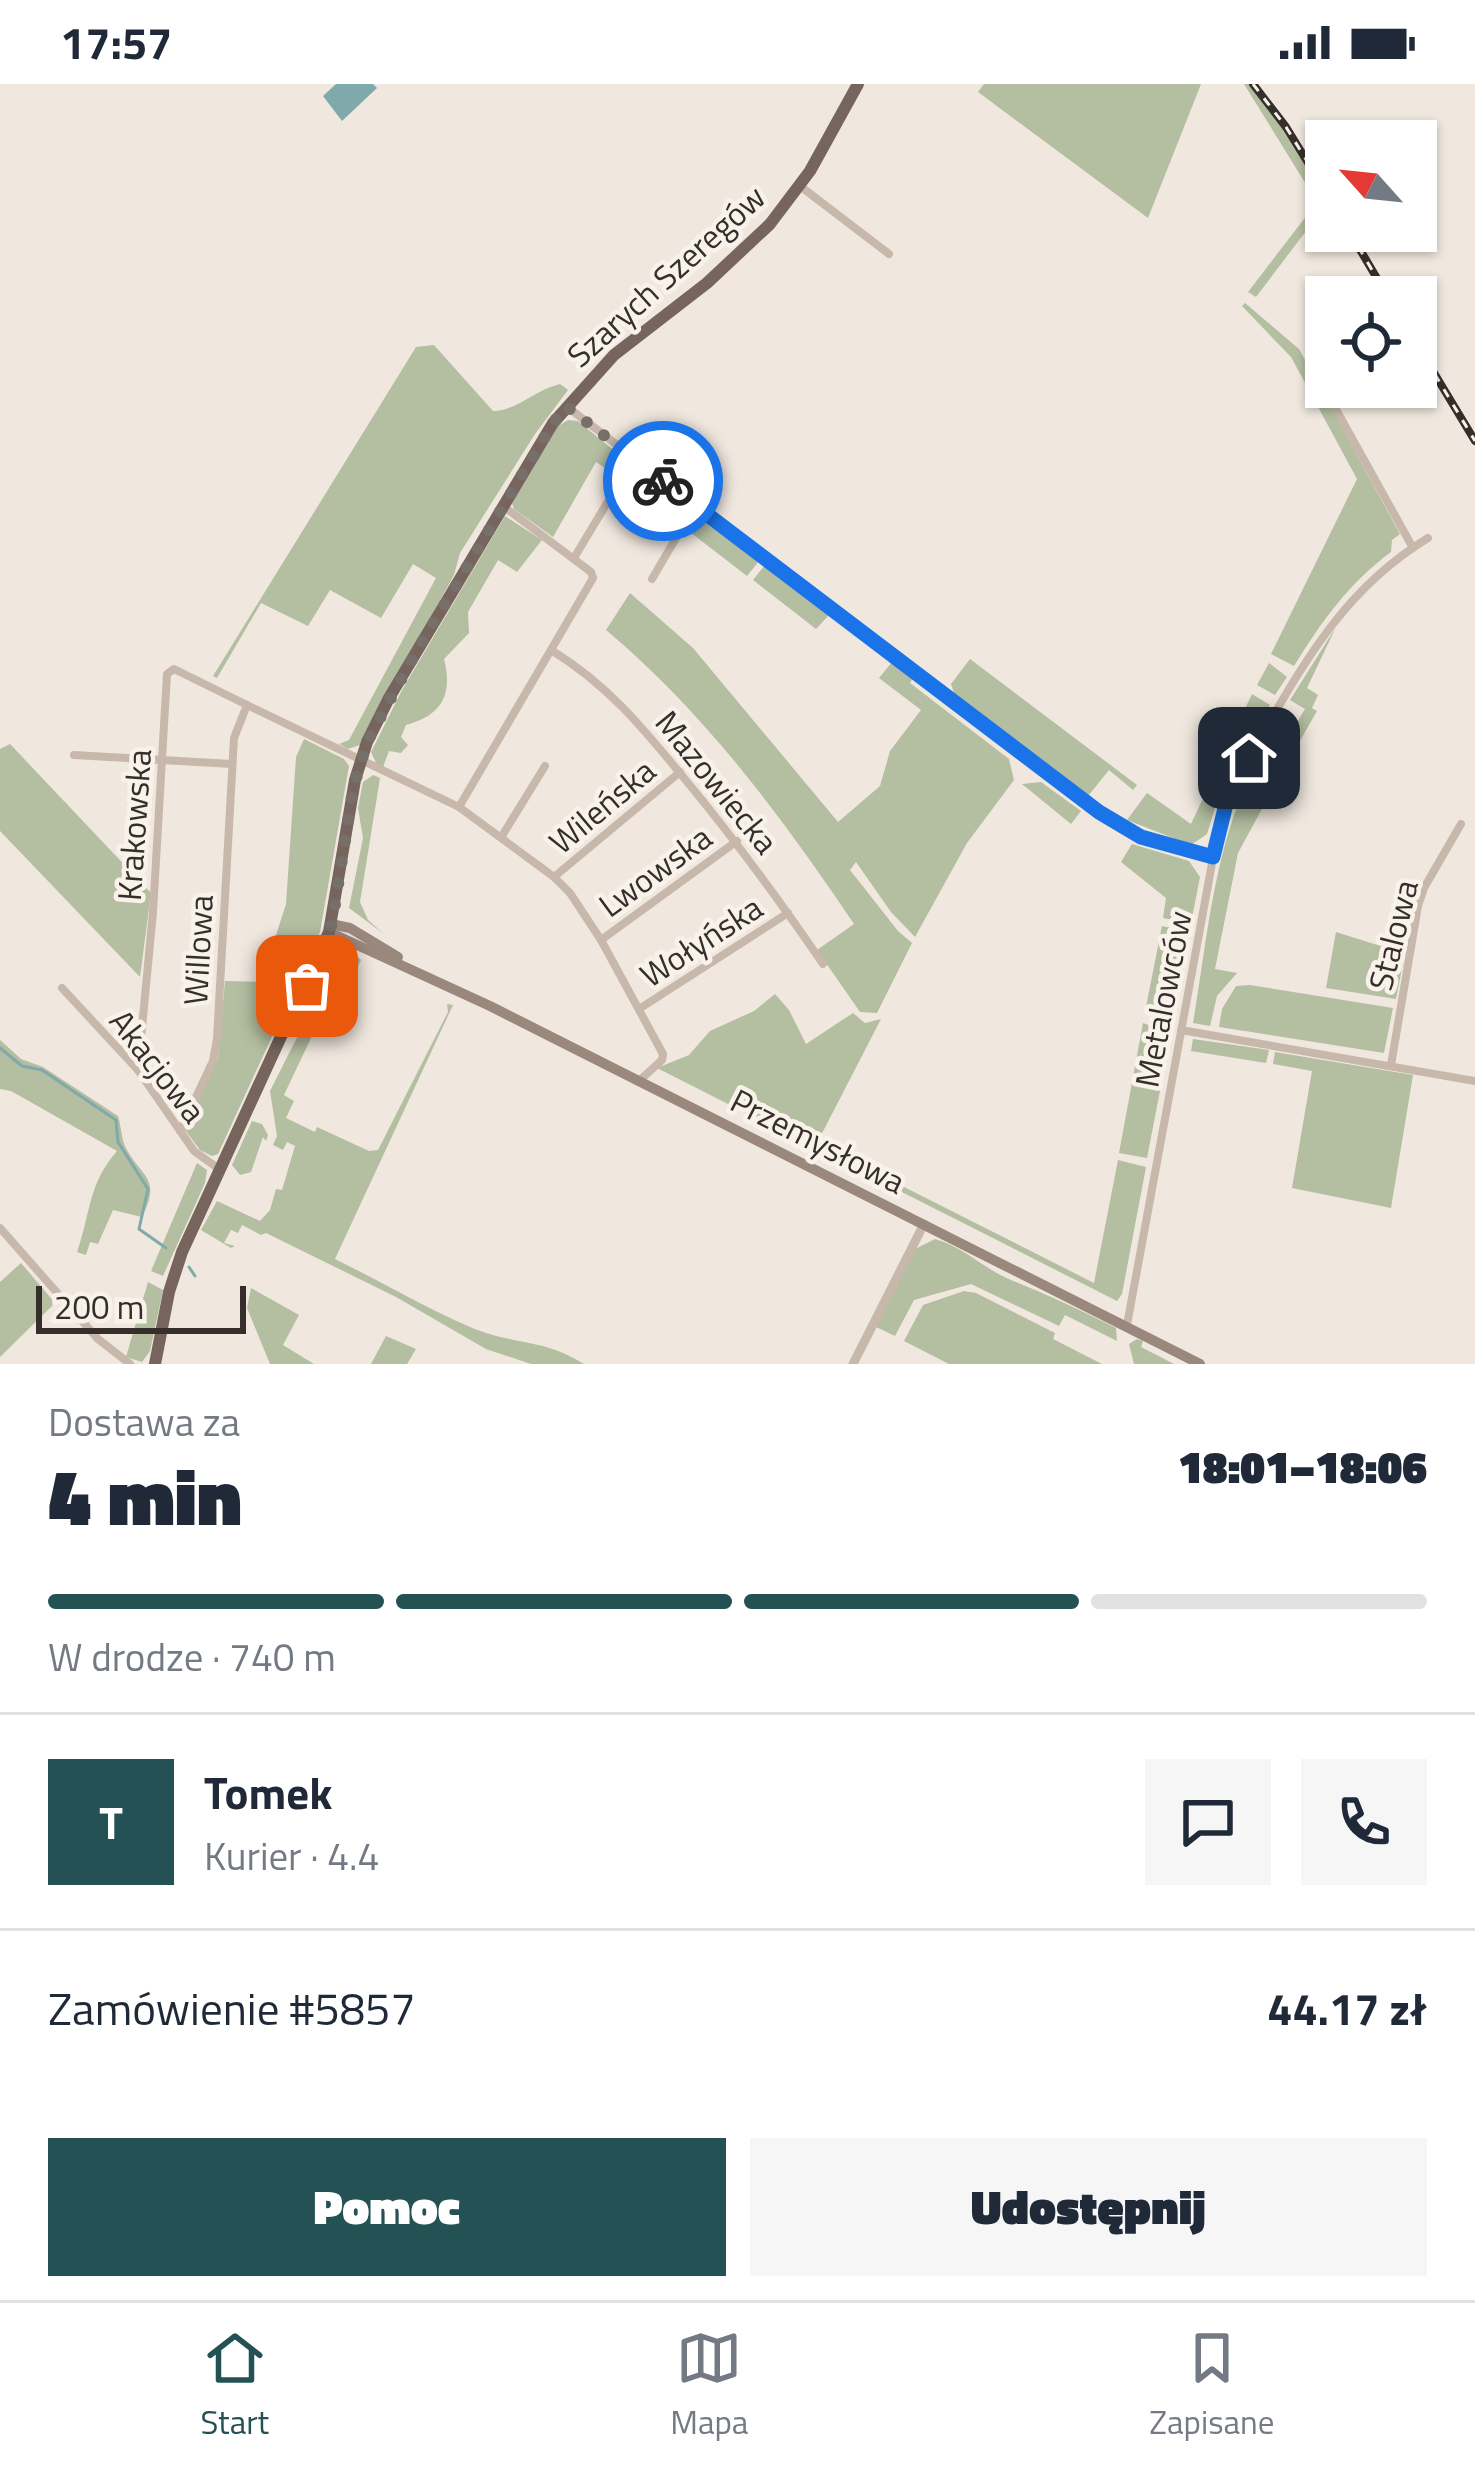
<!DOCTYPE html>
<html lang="pl">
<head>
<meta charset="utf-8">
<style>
	:root { --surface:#fff; --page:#f6f6f7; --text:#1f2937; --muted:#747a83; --line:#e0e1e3; --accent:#235154 }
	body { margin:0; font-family:"Titillium Web",sans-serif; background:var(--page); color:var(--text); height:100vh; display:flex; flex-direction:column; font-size:45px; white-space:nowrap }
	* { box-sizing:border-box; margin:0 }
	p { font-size:39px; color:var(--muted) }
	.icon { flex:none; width:66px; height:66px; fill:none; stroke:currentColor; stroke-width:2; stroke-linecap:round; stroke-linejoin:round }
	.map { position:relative; height:1280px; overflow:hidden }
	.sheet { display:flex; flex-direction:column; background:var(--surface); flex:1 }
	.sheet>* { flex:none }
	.needle { width:78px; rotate:297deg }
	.controls { position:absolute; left:1305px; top:36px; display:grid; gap:24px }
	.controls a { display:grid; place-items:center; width:132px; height:132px; border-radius:0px; background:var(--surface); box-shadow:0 3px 9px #0004; font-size:60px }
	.scale { position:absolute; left:36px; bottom:30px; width:210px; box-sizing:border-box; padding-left:12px; border:6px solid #362e2a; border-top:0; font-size:33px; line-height:42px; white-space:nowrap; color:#362e2a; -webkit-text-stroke:9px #f8f2eb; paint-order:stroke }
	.pin { position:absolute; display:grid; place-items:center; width:102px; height:102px; color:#fff; margin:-51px; border-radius:24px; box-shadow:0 6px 18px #0006 }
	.courier { position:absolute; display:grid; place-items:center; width:120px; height:120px; margin:-60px; border:9px solid #1a73e8; border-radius:50%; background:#fff; color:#222; box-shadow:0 3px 15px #0007 }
	.headline em { font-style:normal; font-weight:800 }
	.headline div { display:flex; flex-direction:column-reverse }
	.headline { display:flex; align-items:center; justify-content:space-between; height:204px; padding:0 48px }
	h1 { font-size:78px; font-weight:800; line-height:90px }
	.bar { display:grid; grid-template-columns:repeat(4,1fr); gap:18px 12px; align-content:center; height:144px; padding:0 48px }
	.bar i { height:15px; border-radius:9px; background:var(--line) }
	.bar .selected { background:var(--accent) }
	.bar p { grid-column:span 4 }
	.line { display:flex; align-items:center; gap:30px; padding:0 48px; border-top:3px solid var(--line) }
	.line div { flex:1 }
	.round { display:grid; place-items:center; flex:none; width:126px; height:126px; border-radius:0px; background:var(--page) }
	.action { display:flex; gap:24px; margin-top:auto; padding:24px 48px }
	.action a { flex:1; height:138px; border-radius:0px; background:var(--accent); color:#fff; font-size:48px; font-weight:800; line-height:138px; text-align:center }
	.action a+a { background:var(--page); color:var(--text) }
	.status { display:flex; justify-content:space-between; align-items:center; height:84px; padding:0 60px; background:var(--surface); direction:ltr }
	.status svg { height:33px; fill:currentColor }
	.dock { display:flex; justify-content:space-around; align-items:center; height:168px; border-top:3px solid var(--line); background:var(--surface); font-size:33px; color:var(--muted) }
	.dock a { display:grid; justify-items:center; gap:6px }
	.dock .selected { color:var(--accent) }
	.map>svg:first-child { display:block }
	.green { fill:#b4bea0 }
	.water { fill:#80a9ab }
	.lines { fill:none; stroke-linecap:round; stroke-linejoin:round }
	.stream { stroke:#80a9ab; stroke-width:3 }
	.minor { stroke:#c8b8ac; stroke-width:8 }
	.tertiary { stroke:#c8b8ac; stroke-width:9 }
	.secondary { stroke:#9b887d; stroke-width:10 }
	.primary { stroke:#77655d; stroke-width:12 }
	.rail-casing { stroke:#362e2a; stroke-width:8 }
	.rail { stroke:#f8f2eb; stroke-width:3; stroke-dasharray:9; stroke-linecap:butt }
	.done { stroke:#776f69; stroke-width:12; stroke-dasharray:0 21.6 }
	.route { stroke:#1a73e8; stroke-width:15 }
	.labels { text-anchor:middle; stroke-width:9; stroke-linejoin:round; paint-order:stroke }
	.street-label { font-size:33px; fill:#362e2a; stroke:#f8f2eb }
</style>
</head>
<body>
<div class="status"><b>17:57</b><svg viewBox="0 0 49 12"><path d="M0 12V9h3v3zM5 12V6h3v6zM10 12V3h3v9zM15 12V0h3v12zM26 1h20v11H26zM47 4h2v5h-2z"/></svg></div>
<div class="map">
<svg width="1475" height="1280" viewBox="0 0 1475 1280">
	<rect width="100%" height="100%" fill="#f0e8df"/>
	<g class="green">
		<polygon points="984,0 1201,0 1148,134 978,8"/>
		<path d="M1244,0H1249C1274,31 1326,91 1326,131L1322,126L1256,213L1248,208L1317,118Z"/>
		<path d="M1245,219L1299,265L1400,450L1392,456L1391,468C1348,500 1322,537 1294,582L1271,570L1357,395L1291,273L1242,222Z"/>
		<path d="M434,261L493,327C517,327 534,306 560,300L568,306L535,350L460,469L454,491L360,661L348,665L328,654L339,660L349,656L436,494L413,480L381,534L330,506L308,542L261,519L217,594L213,592L416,263Z"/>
		<polygon points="568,336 578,337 623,374 624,383 618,393 596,378 553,453 514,425 512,419 558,342"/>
		<polygon points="655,398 686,421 679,440 644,413"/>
		<polygon points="694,431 759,477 747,492 686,445"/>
		<path d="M505,432L542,456L517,488L498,476L468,528L469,549L444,575C453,610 442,632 406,641L401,653L408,661L401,669L389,667L383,683L377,681L371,668L402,606Z"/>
		<polygon points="765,481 829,531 816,545 753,496"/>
		<path d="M630,509L693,564L838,738L880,702L890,667L921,626L879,594L892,578L913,594L910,599L1009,675L1014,696L967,759L915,853L891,828L856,778L850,786L898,847L912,859L877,929L860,928L817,866L854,840C782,733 705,629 606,546Z"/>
		<polygon points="1336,543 1307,604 1318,611 1312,624 1317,627 1285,683 1274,676 1305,625 1290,616"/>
		<polygon points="970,575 1137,701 1133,706 1109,686 1088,712 954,609 951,600"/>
		<polygon points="1269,579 1287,593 1275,611 1257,601"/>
		<polygon points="1252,610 1270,621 1223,698 1207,750 1191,761 1127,736 1147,709 1191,740"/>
		<polygon points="304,655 344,675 349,682 320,848 218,1070 212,1072 200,1066 185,1046 218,974 225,897 261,898 286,820 296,673"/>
		<polygon points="10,660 151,809 140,893 0,747 0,665"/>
		<path d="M1253,688H1262L1277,697L1238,769L1215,885L1237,889L1217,912L1210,942L1193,939C1207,859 1214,760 1253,688Z"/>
		<polygon points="373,691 380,694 360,818 368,836 384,850 349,824 363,754 358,724 363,698"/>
		<polygon points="1041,698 1081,727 1071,740 1022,700"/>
		<polygon points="1132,760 1189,777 1200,793 1191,839 1163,834 1166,814 1121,778"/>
		<polygon points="1162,842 1190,848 1172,939 1145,928"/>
		<polygon points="1336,848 1387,864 1407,859 1396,915 1326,904"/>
		<path d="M350,862L344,870L352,867L361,876L341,918L330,914L284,1011L294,1017L286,1034L315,1048L317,1043L369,1067L378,1066L448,928L447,920L453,921L335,1175C380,1197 424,1223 470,1243C511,1261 544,1254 584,1280H531L486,1265L396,1213L266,1149L261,1151L242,1141L238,1149L231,1146L224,1159L235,1162L231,1164L201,1146L217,1117L260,1137L270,1126L276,1105L282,1106L295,1062L287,1058L283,1066L273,1061L277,1052L270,1007L335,878L343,871L335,874Z"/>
		<polygon points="1250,901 1393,924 1384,969 1219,943 1222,925 1236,902"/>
		<polygon points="775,910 789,926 806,960 853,929 865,939 881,935 817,1059 1094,1199 1118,1076 1146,1083 1122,1210 1117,1217 657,984 689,971 710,947 754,927"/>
		<polygon points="1143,939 1171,950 1147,1074 1119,1069"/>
		<polygon points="1193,955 1269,966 1266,979 1191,967"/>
		<path d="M0,956L21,975L43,983L118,1032C121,1041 121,1052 125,1062C140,1093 163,1093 142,1133L113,1126L98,1160L90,1158L86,1171L77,1168C91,1128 88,1100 117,1067L11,1007L0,1005Z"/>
		<polygon points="1275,968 1413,991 1391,1124 1292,1104 1312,987 1273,980"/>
		<polygon points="252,1037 262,1040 268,1051 266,1057 263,1053 251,1088 240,1091 232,1081"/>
		<polygon points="197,1079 207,1086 205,1099 163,1192 151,1187"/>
		<path d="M935,1155C964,1163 984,1185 1011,1196C1044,1209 1076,1224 1108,1240L1116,1244L1117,1257L1065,1231L1059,1242L971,1200L914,1216L895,1252L876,1243L915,1165Z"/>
		<polygon points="21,1179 55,1219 0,1273 0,1198"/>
		<polygon points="148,1198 163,1206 150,1267 142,1278 126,1273"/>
		<polygon points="251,1204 299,1231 283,1261 314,1280 270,1280 247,1224"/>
		<polygon points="964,1207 976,1209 1055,1249 1053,1255 1102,1280 949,1280 904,1257 923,1221"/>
		<polygon points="386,1252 416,1265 407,1280 371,1280"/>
		<polygon points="1137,1255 1143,1257 1141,1263 1174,1280 1134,1280 1129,1260"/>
	</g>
	<polygon class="water" points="336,0 373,0 377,4 342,37 323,12"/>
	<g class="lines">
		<g class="stream">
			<polyline points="0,964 22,982 42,986 116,1036 118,1058 148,1105 139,1145 166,1164"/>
			<polyline points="189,1183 195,1192"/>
		</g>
		<g class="minor">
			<polyline points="800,102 889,170"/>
			<polyline points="1313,284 1413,464"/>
			<polyline points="566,322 1114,739 1141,753 1213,774"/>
			<polyline points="574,474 634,374"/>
			<polyline points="652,495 696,420"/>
			<path d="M551,566C607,600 643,644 684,694C734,754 779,816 823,880"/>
			<polyline points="247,621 459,723 554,793 570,809 601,856 663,970 662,976 639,997"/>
			<polyline points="74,671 232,680"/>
			<polyline points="459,723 593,494 591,488 503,422"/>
			<polyline points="502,752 545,682"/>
			<polyline points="554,793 680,688"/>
			<polyline points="601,856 737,757"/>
			<polyline points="62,904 138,986 194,1067 219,1085"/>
			<polyline points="639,925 788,829"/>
			<polyline points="1181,946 1475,997"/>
			<polyline points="1391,981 1418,822 1424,804 1461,740"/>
			<polyline points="138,986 153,828 167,590 174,585 247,621 234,654 217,955 213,977 180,1047"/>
			<polyline points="0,1144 98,1255 130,1280"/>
			<path d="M1127,1241L1213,774L1235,697C1292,603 1331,513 1428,454"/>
		</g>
		<polyline class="tertiary" points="853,1280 924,1140"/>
		<g class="secondary">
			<polyline points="331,840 350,844 398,873"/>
			<polyline points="329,848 490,922 1200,1280"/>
		</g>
		<polyline class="primary" points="155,1280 169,1208 182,1168 329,848 355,696 367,658 389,614 553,339 614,271 707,199 770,140 810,87 858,0"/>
		<defs>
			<g id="rail">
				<polyline points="1253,0 1286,43 1326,108"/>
				<polyline points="1349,147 1388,213"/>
				<polyline points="1416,259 1475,357"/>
			</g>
		</defs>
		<use href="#rail" class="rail-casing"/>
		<use href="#rail" class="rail"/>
	</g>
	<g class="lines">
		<polyline class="done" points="307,902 332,840 353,705 367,658 415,570 553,339 566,322 663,397"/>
		<polyline class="route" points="663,397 1099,728 1141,753 1213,773 1227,716 1249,674"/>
	</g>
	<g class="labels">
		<g class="street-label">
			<text transform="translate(666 192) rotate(-42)" y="12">Szarych Szeregów</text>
			<text transform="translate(717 698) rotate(51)" y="12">Mazowiecka</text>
			<text transform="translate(602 722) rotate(-40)" y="12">Wileńska</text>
			<text transform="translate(134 741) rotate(-86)" y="12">Krakowska</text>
			<text transform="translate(655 787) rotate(-36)" y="12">Lwowska</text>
			<text transform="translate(1393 851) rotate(-76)" y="12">Stalowa</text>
			<text transform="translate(701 857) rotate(-33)" y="12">Wołyńska</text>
			<text transform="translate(198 866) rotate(-87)" y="12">Willowa</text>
			<text transform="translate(1163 915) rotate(-79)" y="12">Metalowców</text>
			<text transform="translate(158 982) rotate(52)" y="12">Akacjowa</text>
			<text transform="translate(818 1057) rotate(27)" y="12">Przemysłowa</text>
		</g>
	</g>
</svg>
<div class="controls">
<a><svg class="needle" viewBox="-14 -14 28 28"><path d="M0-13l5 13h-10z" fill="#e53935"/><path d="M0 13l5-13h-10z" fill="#747a83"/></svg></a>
<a><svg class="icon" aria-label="locate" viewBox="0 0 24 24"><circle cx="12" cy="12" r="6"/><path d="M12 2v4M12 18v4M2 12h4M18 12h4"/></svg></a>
</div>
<div class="scale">200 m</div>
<div class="pin" style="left:307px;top:902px;background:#ea580c"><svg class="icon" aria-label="bag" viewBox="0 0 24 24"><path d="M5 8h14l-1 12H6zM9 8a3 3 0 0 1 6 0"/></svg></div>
<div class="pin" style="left:1249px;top:674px;background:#1f2937"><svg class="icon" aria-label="home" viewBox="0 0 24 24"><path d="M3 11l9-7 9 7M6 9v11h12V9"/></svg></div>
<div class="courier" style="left:663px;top:397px"><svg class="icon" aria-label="bike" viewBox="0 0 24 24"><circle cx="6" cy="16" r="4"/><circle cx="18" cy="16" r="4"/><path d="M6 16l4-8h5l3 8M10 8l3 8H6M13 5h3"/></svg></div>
</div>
<section class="sheet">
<div class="headline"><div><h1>4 min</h1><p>Dostawa za</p></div><em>18:01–18:06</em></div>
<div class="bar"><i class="selected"></i><i class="selected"></i><i class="selected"></i><i></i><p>W drodze · 740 m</p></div>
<div class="line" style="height:216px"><b class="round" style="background:var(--accent);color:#fff">T</b><div><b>Tomek</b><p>Kurier · 4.4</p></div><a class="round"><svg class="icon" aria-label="chat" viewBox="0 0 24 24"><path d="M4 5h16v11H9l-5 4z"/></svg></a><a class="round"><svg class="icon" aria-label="phone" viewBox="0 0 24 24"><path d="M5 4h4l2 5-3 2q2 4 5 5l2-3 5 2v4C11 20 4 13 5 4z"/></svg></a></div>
<div class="line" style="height:156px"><div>Zamówienie #5857</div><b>44.17 zł</b></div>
<div class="action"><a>Pomoc</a><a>Udostępnij</a></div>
</section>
<nav class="dock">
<a class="selected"><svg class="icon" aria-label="home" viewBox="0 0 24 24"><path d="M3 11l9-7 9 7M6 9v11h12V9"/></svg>Start</a>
<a><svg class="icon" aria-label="map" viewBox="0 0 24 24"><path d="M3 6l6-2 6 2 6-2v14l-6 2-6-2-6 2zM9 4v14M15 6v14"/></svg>Mapa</a>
<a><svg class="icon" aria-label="saved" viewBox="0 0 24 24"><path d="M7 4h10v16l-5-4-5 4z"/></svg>Zapisane</a>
</nav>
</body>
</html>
